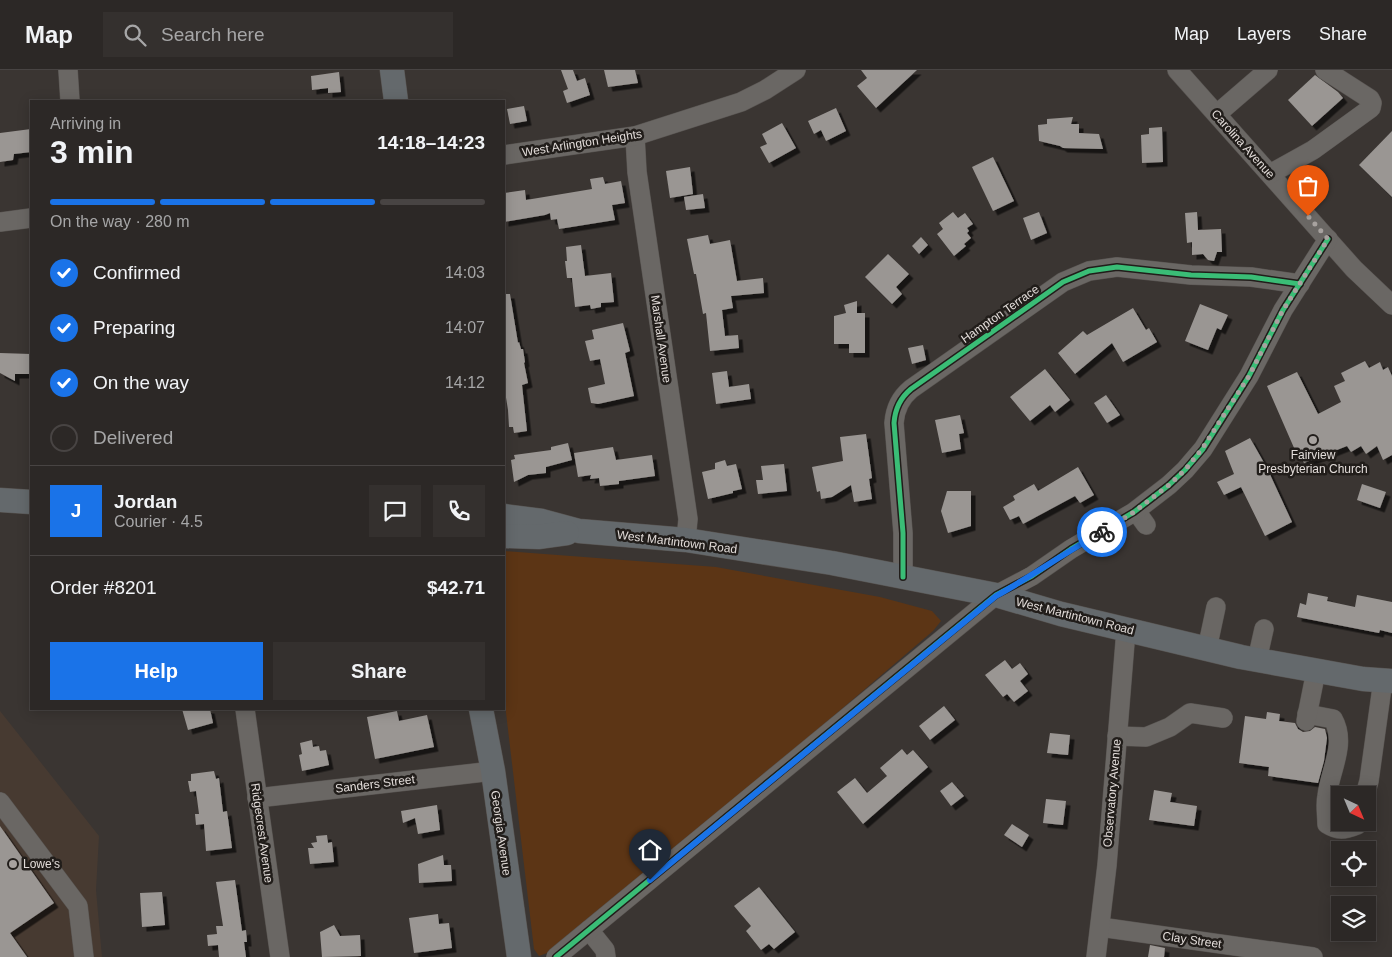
<!DOCTYPE html>
<html lang="en">
<head>
<meta charset="utf-8">
<style>
	:root { --surface:#2c2826; --page:#34302e; --text:#f1f3f6; --muted:#a6a6a7; --line:#484443; --accent:#1a73e8 }
	body { margin:0; font-family:Helvetica,sans-serif; background:var(--page); color:var(--text); height:100vh; display:flex; flex-direction:column; font-size:19px; white-space:nowrap }
	* { box-sizing:border-box; margin:0 }
	p { font-size:16px; color:var(--muted) }
	.icon { flex:none; width:28px; height:28px; fill:none; stroke:currentColor; stroke-width:2; stroke-linecap:round; stroke-linejoin:round }
	.map { position:relative; flex:1; overflow:hidden }
	.details { position:absolute; left:30px; top:30px; width:475px; height:610px; display:flex; flex-direction:column; background:var(--surface); border-radius:0px; box-shadow:0 2px 12px #0003,0 0 0 1px var(--line) }
	.details>* { flex:none }
	.needle { width:32px; rotate:136deg }
	.controls { position:absolute; left:1331px; top:716px; display:grid; gap:10px }
	.controls a { display:grid; place-items:center; width:45px; height:45px; border-radius:0px; background:var(--surface); box-shadow:0 2px 12px #0003,0 0 0 1px var(--line); font-size:25px }
	.pin { position:absolute; display:grid; place-items:center; width:42px; height:42px; color:#fff; margin:-51px -21px; border-radius:50% 50% 50% 0; rotate:-45deg; box-shadow:0 0 5px #0007 }
	.pin .icon { rotate:45deg }
	.courier { position:absolute; display:grid; place-items:center; width:50px; height:50px; margin:-25px; border:4px solid #1a73e8; border-radius:50%; background:#fff; color:#222; box-shadow:0 1px 6px #0007 }
	.summary em { font-style:normal; font-weight:800 }
	.summary div { display:flex; flex-direction:column-reverse }
	.summary { display:flex; align-items:center; justify-content:space-between; height:85px; padding:0 20px }
	h1 { font-size:32px; font-weight:800; line-height:38px }
	.bar { display:grid; grid-template-columns:repeat(4,1fr); gap:8px 5px; align-content:center; height:60px; padding:0 20px }
	.bar i { height:6px; border-radius:4px; background:var(--line) }
	.bar .selected { background:var(--accent) }
	.bar p { grid-column:span 4 }
	.line { display:flex; align-items:center; gap:12px; padding:0 20px; border-top:1px solid var(--line) }
	.line div { flex:1 }
	.round { display:grid; place-items:center; flex:none; width:52px; height:52px; border-radius:0px; background:var(--page) }
	ol { padding:0 20px; list-style:none }
	li { display:flex; align-items:center; gap:15px; height:55px }
	li p { margin-inline-start:auto }
	li .icon { padding:5px; border-radius:50%; background:var(--accent); color:#fff; stroke-width:4 }
	li:last-child { color:var(--muted) }
	li i { width:28px; height:28px; border:2px solid var(--line); border-radius:50% }
	.primary-button { display:flex; gap:10px; margin-top:auto; padding:10px 20px }
	.primary-button a { flex:1; height:58px; border-radius:0px; background:var(--accent); color:#fff; font-size:20px; font-weight:800; line-height:58px; text-align:center }
	.primary-button a+a { background:var(--page); color:var(--text) }
	header { display:flex; align-items:center; gap:30px; box-sizing:border-box; height:70px; padding:0 25px; background:var(--surface); border-bottom:1px solid var(--line) }
	header strong { font-size:24px }
	nav { display:flex; gap:28px; margin-inline-start:auto; font-size:18px }
	.search { width:350px; height:45px; background:var(--page); display:flex; align-items:center; gap:12px; box-sizing:border-box; padding:0 18px; border-radius:0px; color:var(--muted); font-size:19px }
	.map>svg:first-child { display:block }
	.built { fill:#473a31 }
	.green { fill:#5c3515 }
	.building { fill:#9a9693; filter:url(#shadow) }
	.lines { fill:none; stroke-linecap:round; stroke-linejoin:round }
	.minor-casing { stroke:#575350; stroke-width:20 }
	.major-casing { stroke:#575350; stroke-width:25 }
	.minor { stroke:#6a6764; stroke-width:19 }
	.major { stroke:#64696c; stroke-width:24 }
	.cycleway-casing { stroke:#211d1a; stroke-width:8 }
	.cycleway { stroke:#3abd76; stroke-width:5 }
	.done { stroke:#a7a29f; stroke-width:5; stroke-dasharray:0 9 }
	.route { stroke:#1a73e8; stroke-width:6 }
	.poi-dot { fill:#a7a29f; stroke:#211d1a; stroke-width:2 }
	.labels { text-anchor:middle; stroke-width:5; stroke-linejoin:round; paint-order:stroke }
	.street-label { font-size:12px; fill:#e2dcd9; stroke:#211d1a }
	.poi-label { font-size:12px; fill:#e2dcd9; stroke:#211d1a }
</style>
</head>
<body>
<header>
<strong>Map</strong>
<div class="search"><svg class="icon" aria-label="search" viewBox="0 0 24 24"><circle cx="10" cy="10" r="6"/><path d="M15 15l6 6"/></svg>Search here</div>
<nav><a>Map</a><a>Layers</a><a>Share</a></nav>
</header>
<div class="map">
<svg width="1392" height="887" viewBox="0 0 1392 887">
	<defs>
		<filter id="shadow"><feDropShadow dx="4.5" dy="4.5" stdDeviation="0" flood-color="#0009"/></filter>
	</defs>
	<rect width="100%" height="100%" fill="#3a3532"/>
	<polygon class="built" points="0,641 99,766 96,820 102,887 0,887"/>
	<polygon class="green" points="504,481 716,497 880,527 932,541 941,551 933,561 618,830 547,883 539,886 534,879 504,626"/>
	<g class="building">
		<polygon points="561,0 573,0 577,11 585,8 590,25 567,33 563,21 568,19"/>
		<polygon points="604,0 635,0 638,13 608,17"/>
		<polygon points="861,0 917,0 876,38 857,16 867,8"/>
		<polygon points="339,2 341,22 328,23 328,18 312,20 311,6"/>
		<polygon points="1315,5 1338,22 1343,28 1312,56 1288,30"/>
		<polygon points="524,36 527,51 510,54 507,39"/>
		<polygon points="836,38 846,61 826,71 821,60 814,64 808,51"/>
		<polygon points="1073,47 1071,54 1079,54 1079,63 1099,64 1103,79 1063,78 1060,76 1039,71 1038,55 1047,54 1047,49"/>
		<polygon points="782,53 796,78 769,93 760,77 767,74 762,64"/>
		<polygon points="1162,57 1163,92 1142,93 1141,65 1149,64 1149,58"/>
		<polygon points="31,59 31,82 14,84 13,90 0,92 0,63"/>
		<polygon points="1392,61 1392,127 1359,95"/>
		<polygon points="993,87 1014,131 993,141 972,97"/>
		<polygon points="690,97 693,124 670,128 666,101"/>
		<polygon points="603,107 605,114 621,111 625,133 612,135 615,150 559,159 557,149 551,150 550,143 545,145 504,152 504,123 525,120 526,130 592,119 590,109"/>
		<polygon points="703,124 705,138 686,140 684,127"/>
		<polygon points="953,142 958,148 965,143 973,154 967,158 969,161 967,163 971,168 964,174 966,176 954,186 937,164 943,159 939,153"/>
		<polygon points="1039,142 1047,163 1031,170 1023,148"/>
		<polygon points="1197,142 1198,160 1221,159 1222,182 1217,182 1214,191 1208,190 1203,184 1192,185 1192,172 1187,173 1185,143"/>
		<polygon points="708,165 710,174 730,170 737,211 763,208 764,223 731,226 733,238 722,240 725,266 738,265 739,278 710,281 706,243 703,244 696,204 694,204 687,169"/>
		<polygon points="921,167 928,175 919,184 912,176"/>
		<polygon points="581,175 585,206 611,203 614,232 601,233 601,237 591,239 590,235 575,237 572,208 567,208 565,191 567,191 566,177"/>
		<polygon points="888,184 909,204 896,217 902,224 892,234 865,207"/>
		<polygon points="504,224 510,224 518,273 519,272 521,279 523,279 525,292 524,293 528,313 522,315 527,361 514,363 513,357 509,357 508,340 504,315"/>
		<polygon points="857,231 857,243 865,243 865,283 849,283 849,274 834,274 834,246 846,243 844,235"/>
		<polygon points="1200,234 1228,245 1221,260 1217,258 1208,280 1185,271"/>
		<polygon points="1133,238 1146,260 1149,258 1157,272 1123,292 1112,273 1075,304 1058,283 1083,261 1087,265"/>
		<polygon points="623,253 630,281 625,283 634,326 598,334 591,333 588,318 605,314 600,289 590,291 585,271 594,269 592,260"/>
		<polygon points="923,275 926,290 912,294 908,278"/>
		<polygon points="0,283 31,284 31,304 15,304 15,311 0,303"/>
		<polygon points="1365,291 1369,298 1380,292 1383,300 1388,297 1392,306 1392,385 1383,390 1377,376 1366,384 1361,376 1351,382 1347,376 1304,393 1300,386 1298,387 1267,316 1297,302 1318,344 1341,332 1334,316 1345,311 1341,303"/>
		<polygon points="1045,299 1070,330 1055,342 1050,335 1030,351 1010,327"/>
		<polygon points="727,301 729,317 749,314 751,329 716,334 712,303"/>
		<polygon points="1106,325 1120,345 1107,353 1094,333"/>
		<polygon points="960,345 964,363 959,364 961,379 942,383 935,350"/>
		<polygon points="866,364 872,408 869,409 872,429 854,432 851,415 832,427 821,429 820,421 817,422 812,397 843,391 840,367"/>
		<polygon points="1250,368 1267,398 1292,452 1265,466 1241,417 1224,425 1217,412 1234,404 1225,381"/>
		<polygon points="568,373 572,390 546,397 546,403 528,405 514,412 511,390 515,389 514,385 551,380 551,377"/>
		<polygon points="613,377 616,390 652,385 655,406 619,411 619,414 600,416 599,408 590,409 591,405 578,407 574,383"/>
		<polygon points="725,390 727,396 736,394 742,419 733,421 733,423 708,429 702,402 715,399 715,393"/>
		<polygon points="784,394 787,421 758,424 756,410 763,410 761,396"/>
		<polygon points="1078,397 1094,425 1080,433 1075,426 1023,454 1019,446 1010,450 1003,437 1015,430 1013,426 1034,414 1038,421"/>
		<polygon points="1362,414 1386,422 1380,438 1357,430"/>
		<polygon points="947,421 971,421 971,456 948,463 941,441"/>
		<polygon points="1308,523 1328,527 1327,531 1355,537 1357,525 1392,532 1392,563 1380,560 1379,563 1297,547 1300,533 1306,535"/>
		<polygon points="1005,590 1012,599 1020,593 1028,604 1020,611 1028,621 1014,632 1007,624 1003,627 985,605"/>
		<polygon points="944,636 955,650 930,670 919,656"/>
		<polygon points="182,639 210,639 213,653 188,660"/>
		<polygon points="397,641 399,651 427,645 434,677 375,689 367,647"/>
		<polygon points="1267,642 1280,644 1279,651 1295,653 1298,659 1303,662 1310,661 1315,657 1325,659 1327,668 1324,691 1318,713 1268,706 1269,697 1239,693 1245,646 1266,649"/>
		<polygon points="1050,663 1070,665 1068,685 1047,683"/>
		<polygon points="312,670 313,677 319,676 320,681 326,680 329,695 302,701 299,685 302,684 300,673"/>
		<polygon points="902,679 907,685 913,680 928,697 863,754 837,722 855,708 867,723 887,706 880,698"/>
		<polygon points="214,701 216,709 219,708 223,742 227,741 232,778 206,781 204,754 196,755 195,744 199,744 196,721 190,722 188,711 191,711 191,704"/>
		<polygon points="952,712 964,726 951,736 940,721"/>
		<polygon points="1154,720 1172,723 1170,732 1197,736 1194,756 1149,750"/>
		<polygon points="1046,729 1066,731 1063,755 1043,753"/>
		<polygon points="437,735 440,760 418,764 415,748 403,753 401,741"/>
		<polygon points="1012,754 1029,765 1022,777 1004,765"/>
		<polygon points="0,756 54,833 10,863 27,887 0,887"/>
		<polygon points="327,765 328,773 332,772 334,792 310,794 308,778 314,778 311,773 317,772 316,766"/>
		<polygon points="443,785 444,795 451,795 452,811 419,813 418,794"/>
		<polygon points="235,810 242,861 246,860 247,872 244,872 246,887 219,887 218,875 208,876 207,865 217,864 216,856 223,856 216,812"/>
		<polygon points="759,817 795,862 774,879 769,874 761,880 746,861 751,856 734,836"/>
		<polygon points="162,822 165,855 142,857 140,823"/>
		<polygon points="438,844 439,854 449,853 452,878 414,883 409,848"/>
		<polygon points="334,855 340,866 360,865 361,886 322,887 320,862"/>
		<polygon points="1150,875 1165,878 1164,887 1148,887"/>
	</g>
	<g class="lines">
		<defs>
			<g id="minor">
				<polyline points="68,0 70,31"/>
				<polyline points="1177,0 1354,199 1392,235"/>
				<polyline points="1217,44 1268,0"/>
				<polyline points="635,66 637,102 688,449 686,470"/>
				<polyline points="504,85 635,66 741,32 765,20 796,0"/>
				<polyline points="1270,104 1313,80 1371,38 1372,33 1370,29 1325,0"/>
				<polyline points="0,152 31,148"/>
				<polyline points="1136,441 1146,455"/>
				<path d="M903,507V463L894,353C895,339 900,328 911,319L1063,212L1089,201L1117,197L1191,205L1251,207L1300,214"/>
				<polyline points="1207,579 1216,537"/>
				<polyline points="1257,590 1264,559"/>
				<polyline points="245,639 280,887"/>
				<path d="M1307,644L1333,649C1347,674 1330,700 1327,726C1325,735 1327,745 1327,754C1338,761 1345,760 1357,755L1358,752"/>
				<polyline points="1306,651 1316,601"/>
				<polyline points="1117,666 1146,667 1170,657 1190,643 1223,648"/>
				<polyline points="1365,725 1369,711 1383,610"/>
				<polyline points="257,728 493,701"/>
				<polyline points="0,732 78,836 84,887"/>
				<polyline points="1100,857 1313,887"/>
				<polyline points="589,860 605,880 606,887"/>
				<polyline points="556,887 996,525 1032,506 1071,479 1134,442 1169,415 1185,400 1203,379 1249,306 1283,240 1328,169"/>
				<polyline points="1096,887 1107,795 1126,560"/>
			</g>
			<g id="major">
				<polyline points="392,0 396,31"/>
				<polyline points="0,430 31,432"/>
				<polyline points="504,446 542,451 579,461 686,470 832,493 996,525 1061,544 1241,587 1363,609 1392,611"/>
				<polyline points="504,466 538,467 567,463"/>
				<polyline points="481,639 493,701 519,887"/>
			</g>
		</defs>
		<use href="#minor" class="minor-casing"/>
		<use href="#major" class="major-casing"/>
		<use href="#minor" class="minor"/>
		<use href="#major" class="major"/>
		<defs>
			<g id="cycleway">
				<path d="M903,507V463L894,353C895,339 900,328 911,319L1063,212L1089,201L1117,197L1191,205L1251,207L1300,214"/>
				<polyline points="556,887 996,525 1032,506 1071,479 1134,442 1169,415 1185,400 1203,379 1249,306 1283,240 1328,169"/>
			</g>
		</defs>
		<use href="#cycleway" class="cycleway-casing"/>
		<use href="#cycleway" class="cycleway"/>
	</g>
	<g class="lines">
		<polyline class="done" points="1102,462 1134,442 1169,415 1185,400 1202,379 1249,306 1283,240 1328,169 1308,146"/>
		<path class="route" d="M650,810L996,526C1032,506 1066,482 1102,462"/>
	</g>
	<g class="poi-dot">
		<circle cx="1313" cy="370" r="5"/>
		<circle cx="13" cy="794" r="5"/>
	</g>
	<g class="labels">
		<g class="street-label">
			<text transform="translate(582 73) rotate(-9)" y="4">West Arlington Heights</text>
			<text transform="translate(1243 74) rotate(48)" y="4">Carolina Avenue</text>
			<text transform="translate(1000 244) rotate(-35)" y="4">Hampton Terrace</text>
			<text transform="translate(661 269) rotate(82)" y="4">Marshall Avenue</text>
			<text transform="translate(677 472) rotate(7)" y="4">West Martintown Road</text>
			<text transform="translate(1075 546) rotate(14)" y="4">West Martintown Road</text>
			<text transform="translate(375 714) rotate(-7)" y="4">Sanders Street</text>
			<text transform="translate(1112 723) rotate(-85)" y="4">Observatory Avenue</text>
			<text transform="translate(262 763) rotate(82)" y="4">Ridgecrest Avenue</text>
			<text transform="translate(501 763) rotate(82)" y="4">Georgia Avenue</text>
			<text transform="translate(1192 870) rotate(8)" y="4">Clay Street</text>
		</g>
		<g class="poi-label">
			<text x="1313" y="389">Fairview<tspan x="1313" dy="14">Presbyterian Church</tspan></text>
			<text x="23" y="798" text-anchor="start">Lowe's</text>
		</g>
	</g>
</svg>
<div class="controls">
<a><svg class="needle" viewBox="-14 -14 28 28"><path d="M0-13l5 13h-10z" fill="#e53935"/><path d="M0 13l5-13h-10z" fill="#a6a6a7"/></svg></a>
<a><svg class="icon" aria-label="locate" viewBox="0 0 24 24"><circle cx="12" cy="12" r="6"/><path d="M12 2v4M12 18v4M2 12h4M18 12h4"/></svg></a>
<a><svg class="icon" aria-label="layers" viewBox="0 0 24 24"><path d="M12 4l9 5-9 5-9-5zM3 14l9 5 9-5"/></svg></a>
</div>
<div class="pin" style="left:1308px;top:146px;background:#ea580c"><svg class="icon" aria-label="bag" viewBox="0 0 24 24"><path d="M5 8h14l-1 12H6zM9 8a3 3 0 0 1 6 0"/></svg></div>
<div class="pin" style="left:650px;top:810px;background:#1f2937"><svg class="icon" aria-label="home" viewBox="0 0 24 24"><path d="M3 11l9-7 9 7M6 9v11h12V9"/></svg></div>
<div class="courier" style="left:1102px;top:462px"><svg class="icon" aria-label="bike" viewBox="0 0 24 24"><circle cx="6" cy="16" r="4"/><circle cx="18" cy="16" r="4"/><path d="M6 16l4-8h5l3 8M10 8l3 8H6M13 5h3"/></svg></div>
<section class="details">
<div class="summary"><div><h1>3 min</h1><p>Arriving in</p></div><em>14:18–14:23</em></div>
<div class="bar"><i class="selected"></i><i class="selected"></i><i class="selected"></i><i></i><p>On the way · 280 m</p></div>
<ol>
<li><svg class="icon" aria-label="check" viewBox="0 0 24 24"><path d="M5 12l5 5 9-10"/></svg>Confirmed<p>14:03</p></li>
<li><svg class="icon" aria-label="check" viewBox="0 0 24 24"><path d="M5 12l5 5 9-10"/></svg>Preparing<p>14:07</p></li>
<li><svg class="icon" aria-label="check" viewBox="0 0 24 24"><path d="M5 12l5 5 9-10"/></svg>On the way<p>14:12</p></li>
<li><i></i>Delivered</li>
</ol>
<div class="line" style="height:90px"><b class="round" style="background:var(--accent);color:#fff">J</b><div><b>Jordan</b><p>Courier · 4.5</p></div><a class="round"><svg class="icon" aria-label="chat" viewBox="0 0 24 24"><path d="M4 5h16v11H9l-5 4z"/></svg></a><a class="round"><svg class="icon" aria-label="phone" viewBox="0 0 24 24"><path d="M5 4h4l2 5-3 2q2 4 5 5l2-3 5 2v4C11 20 4 13 5 4z"/></svg></a></div>
<div class="line" style="height:65px"><div>Order #8201</div><b>$42.71</b></div>
<div class="primary-button"><a>Help</a><a>Share</a></div>
</section>
</div>
</body>
</html>
